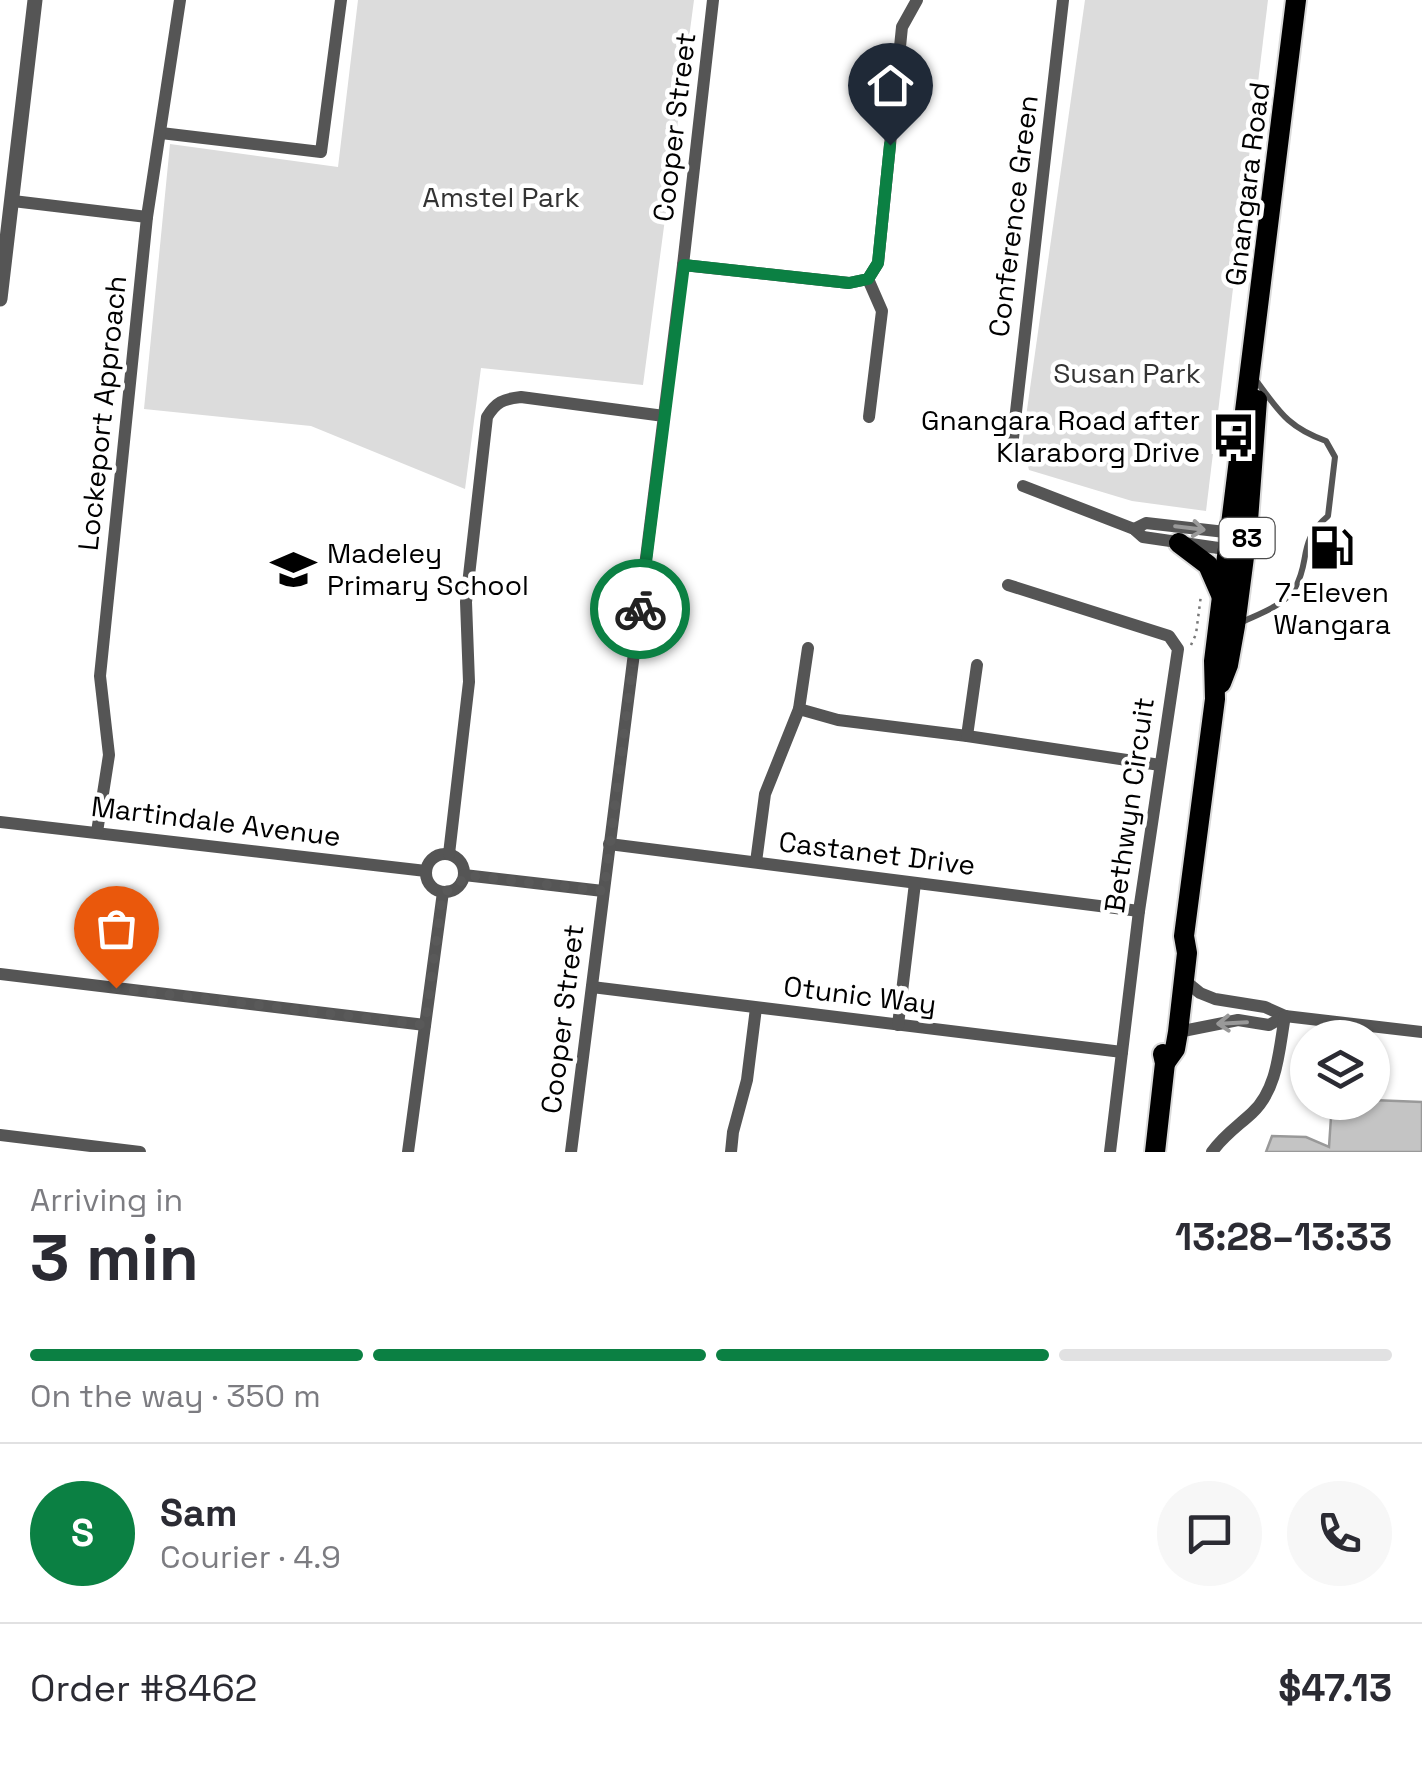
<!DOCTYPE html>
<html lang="en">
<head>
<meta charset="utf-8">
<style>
	:root { --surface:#fff; --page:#f7f7f7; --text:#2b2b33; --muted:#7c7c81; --line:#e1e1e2; --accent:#0b8043 }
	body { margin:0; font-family:"Space Grotesk",sans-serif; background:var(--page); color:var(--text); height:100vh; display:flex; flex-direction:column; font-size:38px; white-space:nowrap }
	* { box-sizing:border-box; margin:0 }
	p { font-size:32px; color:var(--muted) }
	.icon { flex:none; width:55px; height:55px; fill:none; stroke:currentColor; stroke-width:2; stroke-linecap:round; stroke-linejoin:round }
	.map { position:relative; height:1152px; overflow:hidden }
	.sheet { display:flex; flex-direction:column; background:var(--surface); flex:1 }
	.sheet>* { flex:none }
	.fabs { position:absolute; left:1290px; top:1020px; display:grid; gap:20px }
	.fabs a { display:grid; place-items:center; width:100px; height:100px; border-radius:50%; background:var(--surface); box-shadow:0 2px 8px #0004; font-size:50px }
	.pin { position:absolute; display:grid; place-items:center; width:85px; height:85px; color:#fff; margin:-102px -42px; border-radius:50% 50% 50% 0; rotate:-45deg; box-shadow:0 0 10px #0007 }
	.pin .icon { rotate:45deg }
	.courier { position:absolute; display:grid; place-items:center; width:100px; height:100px; margin:-50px; border:8px solid #0b8043; border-radius:50%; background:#fff; color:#222; box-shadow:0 2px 12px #0007 }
	.head em { font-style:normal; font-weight:700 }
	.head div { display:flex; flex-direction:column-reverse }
	.head { display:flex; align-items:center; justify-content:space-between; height:170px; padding:0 30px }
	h1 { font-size:65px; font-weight:700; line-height:75px }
	.bar { display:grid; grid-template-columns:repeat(4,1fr); gap:15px 10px; align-content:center; height:120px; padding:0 30px }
	.bar i { height:12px; border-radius:8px; background:var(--line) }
	.bar .on { background:var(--accent) }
	.bar p { grid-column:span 4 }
	.line { display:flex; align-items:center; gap:25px; padding:0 30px; border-top:2px solid var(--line) }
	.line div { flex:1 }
	.round { display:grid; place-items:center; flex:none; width:105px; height:105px; border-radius:52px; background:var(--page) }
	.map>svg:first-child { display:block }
	.green { fill:#dcdcdc }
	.building { fill:#c4c4c4; stroke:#999; stroke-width:2.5 }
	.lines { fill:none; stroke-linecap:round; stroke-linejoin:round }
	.primary-casing { stroke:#dbdbdb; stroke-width:24 }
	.path { stroke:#777; stroke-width:2.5; stroke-dasharray:2.5 5; stroke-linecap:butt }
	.service { stroke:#555; stroke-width:6 }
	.minor { stroke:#555; stroke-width:12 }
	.tertiary { stroke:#555; stroke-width:15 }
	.primary { stroke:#000; stroke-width:20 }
	.oneway { stroke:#999 }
	.done { stroke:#595959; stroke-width:10; stroke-dasharray:0 18 }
	.route { stroke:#0b8043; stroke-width:12 }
	.labels { text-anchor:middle; stroke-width:9; stroke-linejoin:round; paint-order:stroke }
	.shield { fill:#fff; stroke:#4c4c4c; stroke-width:2.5 }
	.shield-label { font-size:25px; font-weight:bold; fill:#000 }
	.street-label { font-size:28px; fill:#000; stroke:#fff }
	.park-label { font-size:28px; fill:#333; stroke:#fff }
	.poi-label { font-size:28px; fill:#000; stroke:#fff; text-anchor:end }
</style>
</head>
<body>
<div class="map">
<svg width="1422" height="1152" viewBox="0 0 1422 1152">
	<rect width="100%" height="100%" fill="#fff"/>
	<g class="green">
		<polygon points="358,0 694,0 643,385 481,368 465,489 311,426 144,409 170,144 338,167"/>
		<polygon points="1085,0 1268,0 1206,511 1132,501 1029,470 1022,445"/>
	</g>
	<polygon class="building" points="1372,1100 1422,1102 1422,1152 1266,1152 1272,1136 1306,1137 1329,1147 1332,1102 1372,1102"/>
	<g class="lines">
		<defs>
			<g id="primary">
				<polyline points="1179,543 1208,565 1222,597"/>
				<polyline points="1221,683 1228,665 1235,626 1247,534 1257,400"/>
				<polyline points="1165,1063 1175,1049 1178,1032 1187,953 1184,936 1215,699 1214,661 1296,0"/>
				<polyline points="1155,1152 1165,1063 1163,1054"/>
			</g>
		</defs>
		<use href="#primary" class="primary-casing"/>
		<polyline class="path" points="1191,645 1196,634 1201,595"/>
		<path class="service" d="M1240,623C1258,614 1284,606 1295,588C1311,561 1297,542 1328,516L1335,457L1326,441C1287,427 1279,411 1255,379"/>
		<g class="minor">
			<polyline points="161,133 321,152 341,0"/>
			<polyline points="13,201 147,217"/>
			<polyline points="683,265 849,283 868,279 878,263 902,27 917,0"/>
			<polyline points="868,279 882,311 869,417"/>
			<polyline points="1013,438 1063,0"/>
			<polyline points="1023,486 1134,529 1143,537 1232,550"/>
			<polyline points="1134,529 1146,523 1234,533"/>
			<polyline points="1008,585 1169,636 1178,649 1139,911 1110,1152"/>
			<polyline points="799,709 838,720 967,736 1160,765"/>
			<polyline points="967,736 977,665"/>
			<polyline points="0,822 426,871"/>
			<polyline points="97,832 109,755 100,676 147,217 180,0"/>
			<polyline points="609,844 1139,911"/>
			<circle cx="445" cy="873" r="19"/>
			<path d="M449,854L469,682L466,602L487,417C496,402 503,399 521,397L664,416"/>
			<polyline points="756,862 765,794 799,709 808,648"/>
			<polyline points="464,875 603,891"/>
			<polyline points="0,974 425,1025"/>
			<polyline points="1184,980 1200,993 1215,999 1265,1007 1285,1016 1422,1032"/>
			<polyline points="592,987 1122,1052"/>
			<polyline points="898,1025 915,883"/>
			<polyline points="1178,1032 1238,1020 1269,1025 1285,1016"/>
			<polyline points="0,1135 140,1152"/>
			<polyline points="408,1152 443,892"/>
			<polyline points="571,1152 683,265 713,0"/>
			<polyline points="731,1152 733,1132 747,1080 756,1008"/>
			<path d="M1212,1152C1223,1136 1238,1126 1252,1113C1278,1089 1279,1049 1285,1016"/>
		</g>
		<polyline class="tertiary" points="0,299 35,0"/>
		<use href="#primary" class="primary"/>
	</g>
	<defs><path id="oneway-shaft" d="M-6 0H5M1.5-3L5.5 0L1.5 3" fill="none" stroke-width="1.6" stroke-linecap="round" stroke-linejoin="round" transform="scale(2.5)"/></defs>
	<g class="oneway">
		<use href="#oneway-shaft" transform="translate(1190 528) rotate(7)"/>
		<use href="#oneway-shaft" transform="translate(1232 1023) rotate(177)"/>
	</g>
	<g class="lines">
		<polyline class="done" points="116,988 425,1025 443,892 458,887 464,875 604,891 640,609"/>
		<polyline class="route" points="640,609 684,265 849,283 868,279 878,263 890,145"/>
	</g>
	<defs>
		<symbol id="bus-bare" viewBox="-9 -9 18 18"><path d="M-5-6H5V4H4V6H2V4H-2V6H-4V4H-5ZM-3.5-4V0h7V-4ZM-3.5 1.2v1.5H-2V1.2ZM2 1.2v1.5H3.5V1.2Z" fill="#000" stroke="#fff" stroke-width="2.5" paint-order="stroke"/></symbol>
		<symbol id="fuel-bare" viewBox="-9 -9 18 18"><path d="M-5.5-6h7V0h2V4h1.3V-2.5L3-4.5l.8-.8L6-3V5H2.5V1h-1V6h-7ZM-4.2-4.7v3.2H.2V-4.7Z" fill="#000" stroke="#fff" stroke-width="2.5" paint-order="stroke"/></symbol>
		<symbol id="school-bare" viewBox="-9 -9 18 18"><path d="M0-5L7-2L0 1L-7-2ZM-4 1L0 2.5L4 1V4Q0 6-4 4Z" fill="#000" stroke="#fff" stroke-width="2.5" paint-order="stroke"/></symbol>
	</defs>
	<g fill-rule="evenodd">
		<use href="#bus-bare" x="1202" y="404" width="63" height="63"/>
		<use href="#fuel-bare" x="1300" y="516" width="63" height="63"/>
		<use href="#school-bare" x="262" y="538" width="63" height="63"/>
	</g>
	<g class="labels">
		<rect class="shield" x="1219.5" y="518" width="55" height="40" rx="8"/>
		<g class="shield-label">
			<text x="1247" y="547">83</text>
		</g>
		<g class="street-label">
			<text transform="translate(674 127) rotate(-83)" y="10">Cooper Street</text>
			<text transform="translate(1247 184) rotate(-83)" y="10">Gnangara Road</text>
			<text transform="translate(1013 216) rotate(-83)" y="10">Conference Green</text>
			<text transform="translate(102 413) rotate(-84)" y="10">Lockeport Approach</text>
			<text transform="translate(1129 805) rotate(-82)" y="10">Bethwyn Circuit</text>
			<text transform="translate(216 821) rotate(7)" y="10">Martindale Avenue</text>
			<text transform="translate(877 853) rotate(7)" y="10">Castanet Drive</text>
			<text transform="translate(860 995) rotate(7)" y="10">Otunic Way</text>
			<text transform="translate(562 1019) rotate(-83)" y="10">Cooper Street</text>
		</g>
		<g class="park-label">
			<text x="501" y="207">Amstel Park</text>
			<text x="1127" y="383">Susan Park</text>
		</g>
		<g class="poi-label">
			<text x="1200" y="430">Gnangara Road after<tspan x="1200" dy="32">Klaraborg Drive</tspan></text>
			<text x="327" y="563" text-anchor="start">Madeley<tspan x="327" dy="32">Primary School</tspan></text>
			<text x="1332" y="602" text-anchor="middle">7-Eleven<tspan x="1332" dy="32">Wangara</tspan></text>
		</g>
	</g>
</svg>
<div class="fabs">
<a><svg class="icon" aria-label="layers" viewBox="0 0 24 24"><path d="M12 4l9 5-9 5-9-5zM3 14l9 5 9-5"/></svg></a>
</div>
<div class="pin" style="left:116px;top:988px;background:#ea580c"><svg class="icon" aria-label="bag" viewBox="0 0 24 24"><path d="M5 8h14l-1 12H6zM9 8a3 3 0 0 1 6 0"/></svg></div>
<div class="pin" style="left:890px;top:145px;background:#1f2937"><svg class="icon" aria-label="home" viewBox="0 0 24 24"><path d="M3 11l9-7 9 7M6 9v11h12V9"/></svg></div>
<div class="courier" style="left:640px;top:609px"><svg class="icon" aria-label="bike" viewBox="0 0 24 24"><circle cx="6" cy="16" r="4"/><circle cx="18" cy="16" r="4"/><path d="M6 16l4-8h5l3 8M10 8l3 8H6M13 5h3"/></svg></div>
</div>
<section class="sheet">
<div class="head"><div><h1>3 min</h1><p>Arriving in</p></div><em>13:28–13:33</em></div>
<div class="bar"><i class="on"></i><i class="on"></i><i class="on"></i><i></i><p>On the way · 350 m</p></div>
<div class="line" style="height:180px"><b class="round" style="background:var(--accent);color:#fff">S</b><div><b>Sam</b><p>Courier · 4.9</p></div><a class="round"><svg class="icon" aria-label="chat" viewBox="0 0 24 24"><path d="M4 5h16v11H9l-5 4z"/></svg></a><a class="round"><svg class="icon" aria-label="phone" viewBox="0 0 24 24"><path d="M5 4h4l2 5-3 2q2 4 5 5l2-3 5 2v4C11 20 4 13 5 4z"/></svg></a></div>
<div class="line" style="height:130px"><div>Order #8462</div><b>$47.13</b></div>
</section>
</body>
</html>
